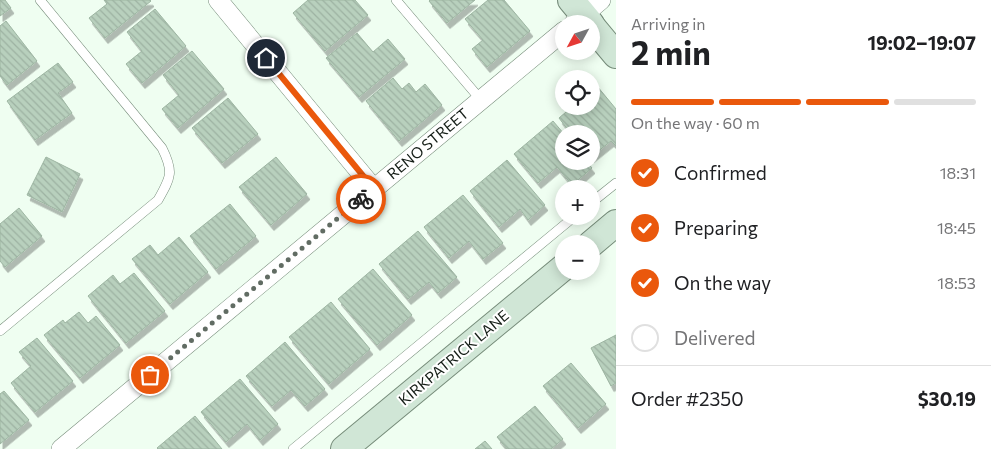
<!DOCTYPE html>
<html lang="en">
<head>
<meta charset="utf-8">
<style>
	:root { --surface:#fff; --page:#f6f6f6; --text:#202124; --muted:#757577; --line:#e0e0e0; --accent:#ea580c }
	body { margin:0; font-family:Commissioner,sans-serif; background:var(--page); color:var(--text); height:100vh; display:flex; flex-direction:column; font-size:19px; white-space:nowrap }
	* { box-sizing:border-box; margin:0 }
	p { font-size:16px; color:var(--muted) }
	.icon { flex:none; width:28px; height:28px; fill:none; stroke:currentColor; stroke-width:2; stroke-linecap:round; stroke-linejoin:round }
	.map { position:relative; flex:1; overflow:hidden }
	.details { display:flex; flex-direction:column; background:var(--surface); width:375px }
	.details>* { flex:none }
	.needle { width:32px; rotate:230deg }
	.controls { position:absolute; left:555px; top:15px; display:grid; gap:10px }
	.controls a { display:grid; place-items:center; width:45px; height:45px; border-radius:50%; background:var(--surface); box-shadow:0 2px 12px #0003; font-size:25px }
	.pin { position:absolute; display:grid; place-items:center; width:42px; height:42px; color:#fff; margin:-21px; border:2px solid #fff; border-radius:50%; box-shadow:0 1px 5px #0007 }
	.courier { position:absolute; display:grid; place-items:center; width:50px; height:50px; margin:-25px; border:4px solid #ea580c; border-radius:50%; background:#fff; color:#222; box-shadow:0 1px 6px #0007 }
	.summary em { font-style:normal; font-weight:700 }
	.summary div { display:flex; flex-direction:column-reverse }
	.summary { display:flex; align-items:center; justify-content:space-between; height:85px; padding:0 15px }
	h1 { font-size:32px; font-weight:700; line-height:38px }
	.bar { display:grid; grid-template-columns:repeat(4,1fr); gap:8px 5px; align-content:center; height:60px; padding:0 15px }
	.bar i { height:6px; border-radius:4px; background:var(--line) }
	.bar .current { background:var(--accent) }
	.bar p { grid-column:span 4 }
	.line { display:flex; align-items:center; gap:12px; padding:0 15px; border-top:1px solid var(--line) }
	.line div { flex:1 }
	ol { padding:0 15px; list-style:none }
	li { display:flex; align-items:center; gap:15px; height:55px }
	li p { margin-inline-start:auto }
	li .icon { padding:5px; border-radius:50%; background:var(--accent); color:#fff; stroke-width:4 }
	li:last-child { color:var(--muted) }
	li i { width:28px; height:28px; border:2px solid var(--line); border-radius:50% }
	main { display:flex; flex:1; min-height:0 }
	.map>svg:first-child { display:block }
	.building { fill:url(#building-back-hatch); stroke:#9db5a2; filter:url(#shadow) }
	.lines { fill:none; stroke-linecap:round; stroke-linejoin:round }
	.lane-casing { stroke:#768c7a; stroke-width:10 }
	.street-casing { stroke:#768c7a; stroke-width:20 }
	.secondary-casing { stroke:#768c7a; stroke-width:28 }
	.lane { stroke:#fff; stroke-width:9 }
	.street { stroke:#fff; stroke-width:19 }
	.secondary { stroke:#d0e6d6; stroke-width:26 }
	.done { stroke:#616c63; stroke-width:5; stroke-dasharray:0 9 }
	.route { stroke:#ea580c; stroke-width:6 }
	.labels { text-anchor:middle; stroke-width:4; stroke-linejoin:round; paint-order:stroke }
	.street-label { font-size:15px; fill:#151e17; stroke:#fff }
</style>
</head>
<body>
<main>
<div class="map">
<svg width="616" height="449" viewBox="0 0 616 449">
	<defs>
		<pattern id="building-back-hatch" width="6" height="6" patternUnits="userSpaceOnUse" patternTransform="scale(1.25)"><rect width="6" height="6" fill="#b8d0bd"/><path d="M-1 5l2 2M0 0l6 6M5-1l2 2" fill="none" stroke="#9db2a2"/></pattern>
		<filter id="shadow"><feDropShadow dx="3" dy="5.5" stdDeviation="0" flood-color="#0004"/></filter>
	</defs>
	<rect width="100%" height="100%" fill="#effef1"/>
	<g class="building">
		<polygon points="0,0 5,0 11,8 0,16"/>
		<polygon points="104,0 150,0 151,1 105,38 89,18 107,4"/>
		<polygon points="308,0 355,0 368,15 325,51 293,13"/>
		<polygon points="430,0 475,0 447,23 429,1"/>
		<polygon points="488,0 504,0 530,31 487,67 472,49 483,40 465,19"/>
		<polygon points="155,9 186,46 142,83 126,64 142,51 127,32"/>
		<polygon points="6,21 37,61 7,85 0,76 0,26"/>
		<polygon points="357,33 373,52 388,39 405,59 359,97 326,58"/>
		<polygon points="192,51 224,89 178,128 162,109 179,95 163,75"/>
		<polygon points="58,63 73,82 58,93 72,113 35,140 7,101"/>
		<polygon points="393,78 402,89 409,83 416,92 425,84 442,105 399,141 366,101"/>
		<polygon points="597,86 616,109 616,146 611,141 591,157 591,134 571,134 559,118 573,106 591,106 591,91"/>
		<polygon points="228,98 258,134 222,163 192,128"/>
		<polygon points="553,121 564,134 564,161 586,161 592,168 572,185 557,167 538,183 514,154"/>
		<polygon points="46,157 80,174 62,212 27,195"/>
		<polygon points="276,157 307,194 271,225 239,187"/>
		<polygon points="507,160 545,205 528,220 520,209 499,227 470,191"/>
		<polygon points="463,195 503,243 483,259 469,241 449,258 424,227"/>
		<polygon points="230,204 256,236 216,269 190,236"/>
		<polygon points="19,208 42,236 5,267 0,261 0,224"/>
		<polygon points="418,231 457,277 438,293 429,282 408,299 379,264"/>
		<polygon points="179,237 208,272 170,304 132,259 150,245 158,255"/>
		<polygon points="373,269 412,315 377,345 338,299"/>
		<polygon points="134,273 165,311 126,343 88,296 113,275 120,284"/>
		<polygon points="331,302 370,349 329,384 289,337"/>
		<polygon points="79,312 88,323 96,316 120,345 80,378 44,335 63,320 65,323"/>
		<polygon points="616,335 616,383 611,386 591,348"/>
		<polygon points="37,338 73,381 35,412 11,383 31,366 19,352"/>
		<polygon points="285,342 325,389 305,406 291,390 272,406 246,376"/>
		<polygon points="571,363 606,404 578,428 543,386"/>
		<polygon points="240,379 278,424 260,440 247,424 226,442 201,412"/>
		<polygon points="4,391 29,420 0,444 0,394"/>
		<polygon points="535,406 563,439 551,449 507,449 497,437"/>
		<polygon points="195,416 222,449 158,449 157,448"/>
		<polygon points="485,441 492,449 475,449"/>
	</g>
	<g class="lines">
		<defs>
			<g id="lane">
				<polyline points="396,0 481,100"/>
				<polyline points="591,203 616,183"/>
				<path d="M0,331L158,200C171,177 174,172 162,148L40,0"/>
				<polyline points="293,449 575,216"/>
			</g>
			<g id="street">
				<polyline points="218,0 374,189"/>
				<polyline points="574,23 601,0"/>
				<polyline points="61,449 564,31"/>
			</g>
			<g id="secondary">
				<polyline points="571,0 591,24"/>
				<polyline points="591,25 616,55"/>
				<polyline points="591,244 616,223"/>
				<polyline points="344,449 564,267"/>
			</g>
		</defs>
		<use href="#lane" class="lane-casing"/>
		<use href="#street" class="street-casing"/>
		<use href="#secondary" class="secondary-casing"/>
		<use href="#lane" class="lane"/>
		<use href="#street" class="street"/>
		<use href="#secondary" class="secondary"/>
	</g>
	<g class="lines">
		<polyline class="done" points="150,375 361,199"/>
		<polyline class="route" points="266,58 374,189 361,199"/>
	</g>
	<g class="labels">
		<g class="street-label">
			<text transform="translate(428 144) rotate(-40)" y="5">RENO STREET</text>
			<text transform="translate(454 358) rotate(-40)" y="5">KIRKPATRICK LANE</text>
		</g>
	</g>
</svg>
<div class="controls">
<a><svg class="needle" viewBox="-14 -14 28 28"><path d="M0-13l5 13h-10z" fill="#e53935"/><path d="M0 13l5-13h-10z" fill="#757577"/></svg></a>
<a><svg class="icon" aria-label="locate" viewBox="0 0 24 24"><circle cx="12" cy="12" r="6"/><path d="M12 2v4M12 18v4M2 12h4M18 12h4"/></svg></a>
<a><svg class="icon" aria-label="layers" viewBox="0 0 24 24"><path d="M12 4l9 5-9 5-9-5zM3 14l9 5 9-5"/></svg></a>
<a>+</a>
<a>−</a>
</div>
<div class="pin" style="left:150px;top:375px;background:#ea580c"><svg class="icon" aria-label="bag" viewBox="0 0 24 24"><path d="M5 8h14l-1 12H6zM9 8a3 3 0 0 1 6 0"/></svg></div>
<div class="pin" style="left:266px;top:58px;background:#1f2937"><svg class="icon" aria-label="home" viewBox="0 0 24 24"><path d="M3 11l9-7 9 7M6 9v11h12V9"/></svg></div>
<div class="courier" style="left:361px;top:199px"><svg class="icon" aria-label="bike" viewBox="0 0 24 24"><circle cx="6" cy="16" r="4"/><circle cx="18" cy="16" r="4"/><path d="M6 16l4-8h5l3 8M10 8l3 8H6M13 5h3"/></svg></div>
</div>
<section class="details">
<div class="summary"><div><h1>2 min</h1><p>Arriving in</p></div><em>19:02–19:07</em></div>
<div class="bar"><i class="current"></i><i class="current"></i><i class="current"></i><i></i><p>On the way · 60 m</p></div>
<ol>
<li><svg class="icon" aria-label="check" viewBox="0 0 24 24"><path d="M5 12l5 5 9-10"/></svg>Confirmed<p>18:31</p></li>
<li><svg class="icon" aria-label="check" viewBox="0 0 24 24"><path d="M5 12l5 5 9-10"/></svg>Preparing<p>18:45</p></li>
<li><svg class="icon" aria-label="check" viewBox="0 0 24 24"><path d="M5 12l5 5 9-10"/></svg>On the way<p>18:53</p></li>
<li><i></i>Delivered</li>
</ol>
<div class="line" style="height:65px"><div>Order #2350</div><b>$30.19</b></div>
</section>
</main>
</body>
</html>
